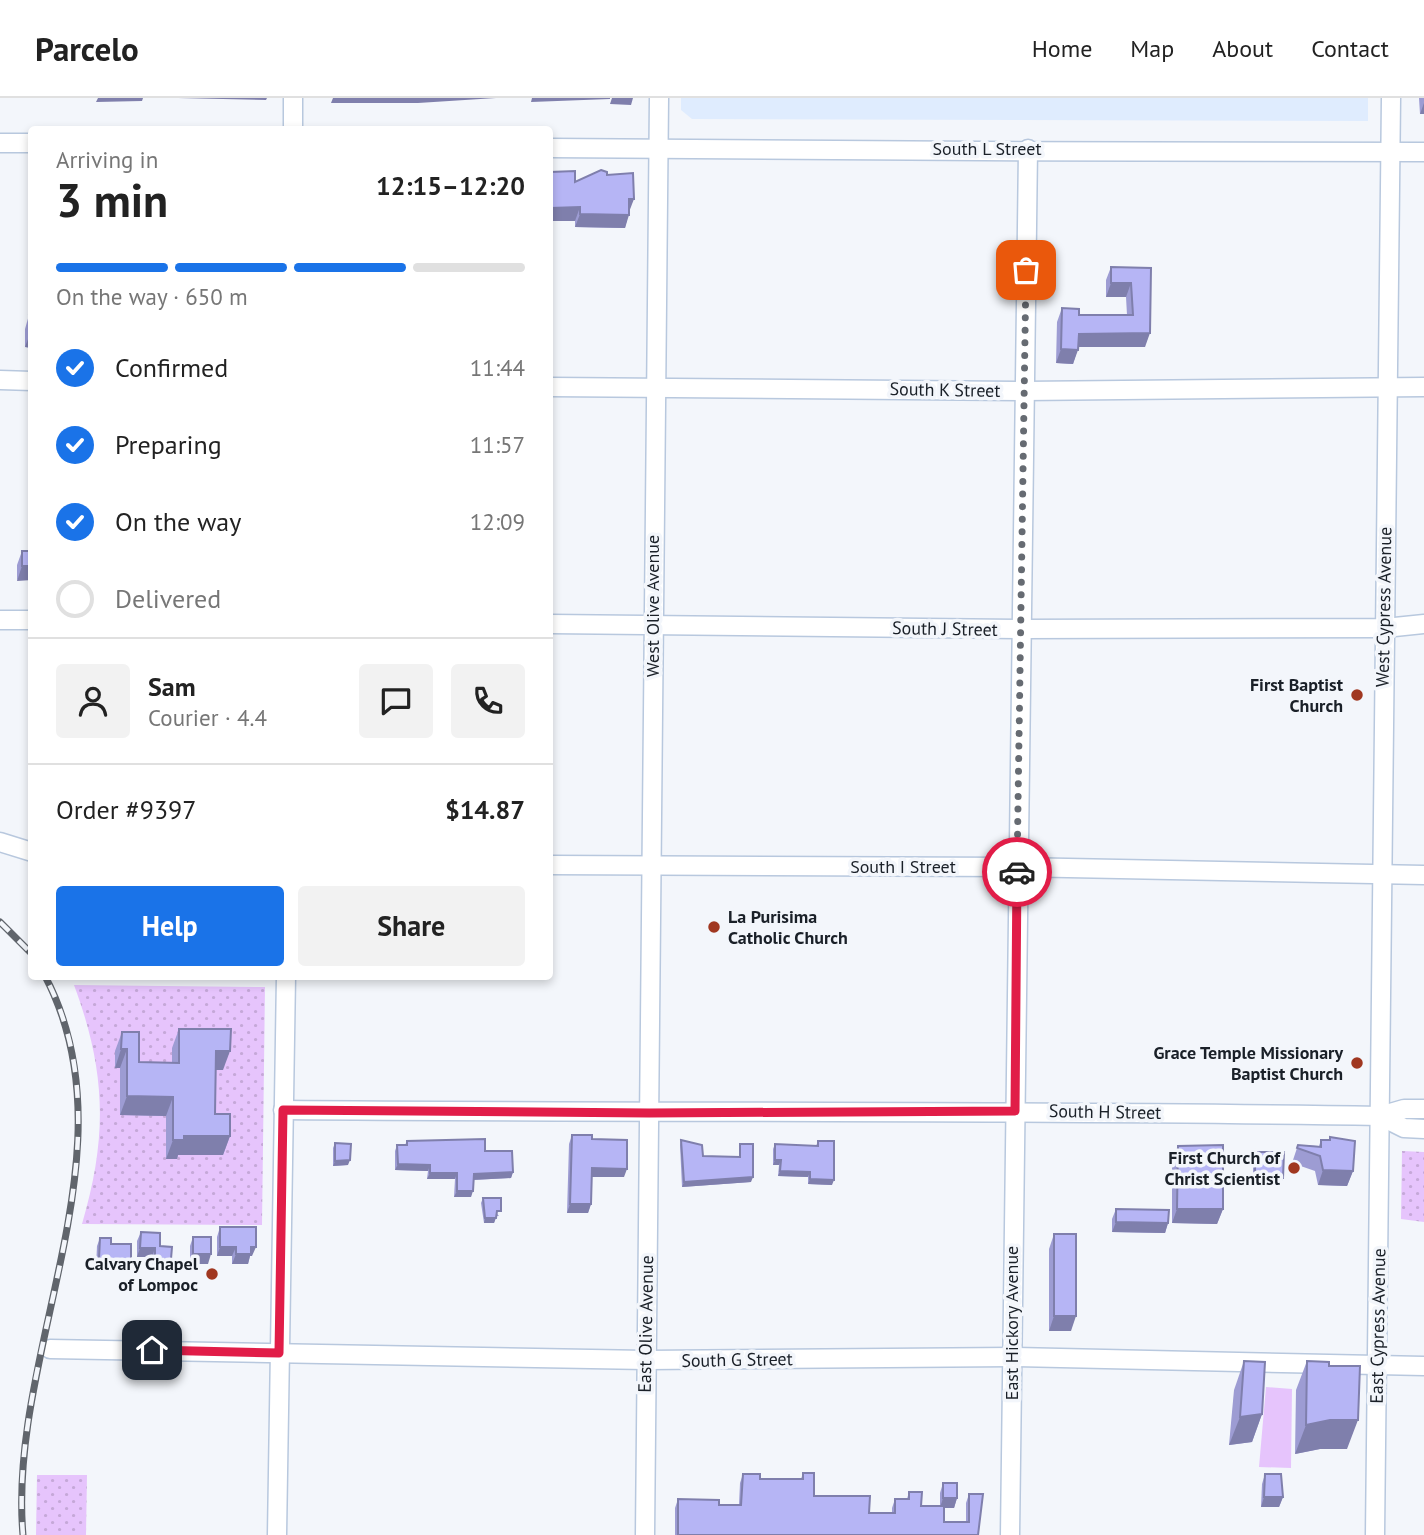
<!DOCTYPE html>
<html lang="en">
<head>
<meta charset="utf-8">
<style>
	:root { --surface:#fff; --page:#f2f2f2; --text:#222; --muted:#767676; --line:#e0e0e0; --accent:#1a73e8 }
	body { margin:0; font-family:"PT Sans",sans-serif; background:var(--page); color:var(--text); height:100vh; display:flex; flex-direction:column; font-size:26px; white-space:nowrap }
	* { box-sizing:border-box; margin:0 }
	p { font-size:23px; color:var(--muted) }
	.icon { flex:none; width:38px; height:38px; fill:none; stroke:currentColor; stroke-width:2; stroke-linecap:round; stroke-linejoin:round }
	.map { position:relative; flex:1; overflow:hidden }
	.side { position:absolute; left:28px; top:28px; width:525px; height:854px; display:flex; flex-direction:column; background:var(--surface); border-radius:7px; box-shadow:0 4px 10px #0003 }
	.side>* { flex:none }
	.pin { position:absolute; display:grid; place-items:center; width:60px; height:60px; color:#fff; margin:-30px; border-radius:14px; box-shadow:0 4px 10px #0006 }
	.courier { position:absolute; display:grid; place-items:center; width:70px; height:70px; margin:-35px; border:5px solid #e11d48; border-radius:50%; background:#fff; color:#222; box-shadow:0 2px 9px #0007 }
	.headline em { font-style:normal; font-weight:700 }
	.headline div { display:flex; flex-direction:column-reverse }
	.headline { display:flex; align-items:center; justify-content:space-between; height:119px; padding:0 28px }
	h1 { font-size:46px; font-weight:700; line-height:52px }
	.bar { display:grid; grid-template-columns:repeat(4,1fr); gap:10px 7px; align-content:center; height:84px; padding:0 28px }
	.bar i { height:9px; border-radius:5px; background:var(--line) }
	.bar .on { background:var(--accent) }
	.bar p { grid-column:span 4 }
	.line { display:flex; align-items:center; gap:18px; padding:0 28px; border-top:2px solid var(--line) }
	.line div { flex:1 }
	.round { display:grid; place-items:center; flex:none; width:74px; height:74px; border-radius:7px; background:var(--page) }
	ol { padding:0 28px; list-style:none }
	li { display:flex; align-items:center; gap:21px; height:77px }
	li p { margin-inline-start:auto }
	li .icon { padding:7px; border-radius:50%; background:var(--accent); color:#fff; stroke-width:4 }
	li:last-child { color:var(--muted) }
	li i { width:38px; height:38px; border:4px solid var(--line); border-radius:50% }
	.button { display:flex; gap:14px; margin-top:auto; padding:14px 28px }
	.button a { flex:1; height:80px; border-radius:7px; background:var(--accent); color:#fff; font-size:28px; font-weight:700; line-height:80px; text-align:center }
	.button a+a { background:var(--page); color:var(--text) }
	header { display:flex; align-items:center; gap:42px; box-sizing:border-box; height:98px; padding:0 35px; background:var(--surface); border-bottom:2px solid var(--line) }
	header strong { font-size:33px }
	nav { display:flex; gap:38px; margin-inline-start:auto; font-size:24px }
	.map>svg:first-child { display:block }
	.built { fill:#dfecfe }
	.grass { fill:#e6c4fc }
	.park { fill:url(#park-dots) }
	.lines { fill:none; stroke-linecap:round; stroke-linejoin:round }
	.minor-casing { stroke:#b8c8de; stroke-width:21 }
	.minor { stroke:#fff; stroke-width:18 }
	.rail-casing { stroke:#60656c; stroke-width:7 }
	.rail { stroke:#f3f6fb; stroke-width:4.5; stroke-dasharray:13; stroke-linecap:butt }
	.wall { fill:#9d9cd3 }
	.shaded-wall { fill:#7f7fac }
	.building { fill:#b6b5f5; stroke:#7f7fac; stroke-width:2 }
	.done { stroke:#666b72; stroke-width:7; stroke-dasharray:0 12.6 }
	.route { stroke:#e11d48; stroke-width:9 }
	.poi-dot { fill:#a03720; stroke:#f3f6fb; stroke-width:2.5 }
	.labels { text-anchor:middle; stroke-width:7; stroke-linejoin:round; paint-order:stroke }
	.street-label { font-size:18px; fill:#1a2028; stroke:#f3f6fb }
	.poi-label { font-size:18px; font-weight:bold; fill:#1a2028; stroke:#f3f6fb; text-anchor:end }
</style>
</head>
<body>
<header>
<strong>Parcelo</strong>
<nav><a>Home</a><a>Map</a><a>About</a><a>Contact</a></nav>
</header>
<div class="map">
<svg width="1424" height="1437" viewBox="0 0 1424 1437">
	<defs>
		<pattern id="park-dots" width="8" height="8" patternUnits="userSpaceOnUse" patternTransform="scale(1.75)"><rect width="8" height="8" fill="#e6c4fc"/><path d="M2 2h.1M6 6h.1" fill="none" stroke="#c5a8d8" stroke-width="1.8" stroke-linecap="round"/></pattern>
	</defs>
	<rect width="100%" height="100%" fill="#f3f6fb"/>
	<polygon class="built" points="681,0 1368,0 1368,23 692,21 681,12"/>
	<polygon class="grass" points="1266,1289 1292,1291 1291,1370 1259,1369"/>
	<g class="park">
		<path d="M74,887L265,889L262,1127L82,1126C108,1038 106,973 74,887Z"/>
		<polygon points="1402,1053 1424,1054 1424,1124 1401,1121"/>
		<polygon points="37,1377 87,1377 86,1437 36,1437"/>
	</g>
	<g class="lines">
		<defs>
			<g id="minor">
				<polyline points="293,32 293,0"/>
				<polyline points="0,45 32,45"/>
				<path d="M550,50C841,52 1133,55 1424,54"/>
				<polyline points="0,282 32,283"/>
				<polyline points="550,289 1024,293 1424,289"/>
				<polyline points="0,522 32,522"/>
				<polyline points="550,526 1022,531 1385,530 1424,526"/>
				<polyline points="0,744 32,754"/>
				<polyline points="550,767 1017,769 1424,777"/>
				<path d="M283,1012C649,1015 1014,1012 1380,1018L1404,1011H1424"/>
				<polyline points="1380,1018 1404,1030 1424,1031"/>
				<polyline points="50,1251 646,1262 1013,1259 1424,1268"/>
				<polyline points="277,1437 286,878"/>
				<polyline points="645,1437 659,0"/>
				<polyline points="1010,1437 1028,51"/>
				<polyline points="1375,1437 1391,0"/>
			</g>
		</defs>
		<use href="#minor" class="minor-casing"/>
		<use href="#minor" class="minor"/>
		<defs>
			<g id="rail">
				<polyline points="0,824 32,856"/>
				<path d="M23,1437C7,1253 137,1053 45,878"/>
			</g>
		</defs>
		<use href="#rail" class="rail-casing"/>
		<use href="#rail" class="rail"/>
	</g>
	<g class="wall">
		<polygon points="1419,0 1424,0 1424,16 1420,16"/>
		<polygon points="550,74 575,84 607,77 629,112 625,130 575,129 575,123 550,123"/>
		<polygon points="1111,169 1151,170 1145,249 1078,249 1073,266 1056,265 1057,224 1062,210 1079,217 1127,217 1126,199 1106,199 1106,182"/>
		<polygon points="29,217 32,217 32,250 25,249 25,231"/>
		<polygon points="22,453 32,453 17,483 17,467"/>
		<polygon points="179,931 223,972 215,972 215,1016 230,1038 223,1057 178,1057 177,1061 166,1061 166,1018 120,1017 120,970 115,970 115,953 122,934 139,964 172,964 172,950"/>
		<polygon points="572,1037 592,1041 624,1079 592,1079 591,1106 588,1115 567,1115 569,1046"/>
		<polygon points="1330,1039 1353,1073 1347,1088 1318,1087 1315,1073 1292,1065 1298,1047 1319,1048 1321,1042 1329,1042"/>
		<polygon points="681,1042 703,1058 739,1059 739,1051 740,1046 751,1084 682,1089 680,1047"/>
		<polygon points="407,1043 485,1053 513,1074 511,1080 473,1082 471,1099 454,1099 455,1081 427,1081 428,1073 395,1072 395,1053 397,1047 405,1047"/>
		<polygon points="818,1043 832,1087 808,1086 808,1079 778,1078 779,1067 773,1067 773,1051 775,1046 816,1048"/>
		<polygon points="335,1045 348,1067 333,1068 333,1050"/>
		<polygon points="1178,1048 1223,1111 1217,1126 1172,1125 1172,1062"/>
		<polygon points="1255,1054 1281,1085 1253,1085 1253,1059"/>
		<polygon points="483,1100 499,1118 496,1118 494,1125 484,1125 481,1105"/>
		<polygon points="1116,1111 1168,1125 1165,1135 1112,1134 1112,1121"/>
		<polygon points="220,1129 252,1158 250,1158 248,1166 232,1166 232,1158 217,1158 217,1139"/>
		<polygon points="141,1134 160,1148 171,1161 168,1170 152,1170 152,1159 137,1159 137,1143"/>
		<polygon points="1054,1136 1071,1233 1049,1233 1049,1151"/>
		<polygon points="193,1139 208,1166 190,1166 190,1148"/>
		<polygon points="100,1140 111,1146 131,1161 128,1169 96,1169 97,1148"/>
		<polygon points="1244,1263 1262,1316 1252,1344 1229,1347 1234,1292"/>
		<polygon points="1307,1263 1329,1268 1347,1351 1320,1351 1295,1356 1296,1292"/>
		<polygon points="803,1375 814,1398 869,1415 892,1415 892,1410 895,1401 907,1401 909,1394 921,1408 940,1408 940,1395 943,1385 957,1400 954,1410 944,1410 944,1424 966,1424 966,1405 969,1396 978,1437 675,1437 675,1410 678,1401 719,1407 739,1407 740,1385 743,1376 760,1381 801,1381"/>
		<polygon points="1265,1376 1283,1399 1279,1409 1261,1409 1262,1386"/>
	</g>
	<g class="shaded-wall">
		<polygon points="98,0 143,0 142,3 96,4"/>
		<polygon points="178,0 267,0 266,2"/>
		<polygon points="333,0 496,0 418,5 331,5"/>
		<polygon points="532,0 610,0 610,1 531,4"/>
		<polygon points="612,0 633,0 631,7 610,6"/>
		<polygon points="1424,5 1424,16 1420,16"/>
		<polygon points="629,101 634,101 629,114"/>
		<polygon points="580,109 575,123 550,123 550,110"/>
		<polygon points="580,116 629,117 625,130 575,129"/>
		<polygon points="1111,185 1131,185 1126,199 1106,199"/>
		<polygon points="1150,235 1145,249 1074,249 1079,236"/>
		<polygon points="30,236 32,236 32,250 25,249"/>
		<polygon points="1061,251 1078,252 1073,266 1056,265"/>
		<polygon points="22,468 32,468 32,482 17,483"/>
		<polygon points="121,951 127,951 120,970 115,970"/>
		<polygon points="216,953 230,953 223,972 209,972"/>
		<polygon points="127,998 173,999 166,1018 120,1017"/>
		<polygon points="184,1038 230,1038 223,1057 178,1057 177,1061 166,1061 173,1042"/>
		<polygon points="350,1062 348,1067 333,1068 335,1063"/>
		<polygon points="775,1062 781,1062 779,1067 773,1067"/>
		<polygon points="398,1066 430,1067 428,1073 395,1072"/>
		<polygon points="592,1070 627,1071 624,1079 589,1079"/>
		<polygon points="1323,1072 1353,1073 1347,1088 1318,1087"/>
		<polygon points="780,1073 810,1074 808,1079 778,1078"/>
		<polygon points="513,1074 511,1080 471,1082 474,1076"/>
		<polygon points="430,1075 457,1075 455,1081 427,1081"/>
		<polygon points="753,1079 751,1084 682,1089 684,1084"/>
		<polygon points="1255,1080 1283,1080 1281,1085 1253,1085"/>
		<polygon points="810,1081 834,1082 832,1087 808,1086"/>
		<polygon points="457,1093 473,1093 471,1099 454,1099"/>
		<polygon points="570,1106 591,1106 588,1115 567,1115"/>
		<polygon points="1177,1111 1223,1111 1217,1126 1172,1125"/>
		<polygon points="485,1120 496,1120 494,1125 484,1125"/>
		<polygon points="1116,1124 1168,1125 1165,1135 1112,1134"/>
		<polygon points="220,1149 236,1149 232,1158 217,1158"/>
		<polygon points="251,1149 256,1149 252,1158 250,1158 248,1166 232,1166 236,1156"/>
		<polygon points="140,1150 155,1150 152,1159 137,1159"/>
		<polygon points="193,1156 211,1156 208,1166 190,1166"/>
		<polygon points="99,1161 131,1161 128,1169 96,1169"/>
		<polygon points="155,1161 171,1161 168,1170 152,1170"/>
		<polygon points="1054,1218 1076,1218 1071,1233 1049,1233"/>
		<polygon points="1262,1316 1252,1344 1229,1347 1240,1319"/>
		<polygon points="1330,1322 1358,1322 1347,1351 1320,1351 1295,1356 1306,1327"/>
		<polygon points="1264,1399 1283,1399 1279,1409 1261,1409"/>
		<polygon points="943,1400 957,1400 954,1410 940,1410"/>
	</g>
	<g class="building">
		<polygon points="601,72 607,74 607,77 633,75 634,101 629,101 629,117 580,116 580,109 550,110 550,74 575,73 575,84"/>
		<polygon points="1111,169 1151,170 1150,235 1079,236 1078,252 1061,251 1062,210 1079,211 1079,217 1133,217 1131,185 1111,185"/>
		<polygon points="29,217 32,217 32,236 30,236"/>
		<rect x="22" y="453" width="10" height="15"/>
		<polygon points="179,931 231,931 230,953 216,953 215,1016 230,1016 230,1038 184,1038 184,1042 173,1042 173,999 127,998 127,951 121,951 122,934 139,934 139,964 179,965"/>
		<polygon points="572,1037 592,1037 592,1041 627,1042 627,1071 592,1070 591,1106 570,1106"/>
		<polygon points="1330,1039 1355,1043 1353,1073 1323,1072 1320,1058 1297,1050 1298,1047 1321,1049 1321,1042 1330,1042"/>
		<polygon points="485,1041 485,1053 512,1053 513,1074 474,1076 473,1093 457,1093 457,1075 430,1075 430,1067 398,1066 397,1047 407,1047 407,1043"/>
		<polygon points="681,1042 702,1047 703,1058 740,1059 740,1046 753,1046 753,1079 684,1084"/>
		<polygon points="818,1043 834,1043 834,1082 810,1081 810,1074 780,1073 781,1062 775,1062 775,1046 818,1048"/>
		<polygon points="335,1045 351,1046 350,1062 335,1063"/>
		<polygon points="1223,1047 1223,1111 1177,1111 1178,1048"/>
		<polygon points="1255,1054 1284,1054 1283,1080 1255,1080"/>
		<polygon points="483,1100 501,1100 501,1113 497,1113 496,1120 485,1120"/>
		<polygon points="1116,1111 1169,1112 1168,1125 1116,1124"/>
		<polygon points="220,1129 256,1129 256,1149 251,1149 251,1156 236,1156 236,1149 220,1149"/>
		<polygon points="141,1134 160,1135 160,1148 172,1149 171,1161 155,1161 155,1150 140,1150"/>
		<rect x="1054" y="1136" width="22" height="82"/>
		<rect x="193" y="1139" width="18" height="17"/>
		<polygon points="100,1140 111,1140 111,1146 131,1146 131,1161 99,1161"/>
		<polygon points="1244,1263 1265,1264 1262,1316 1240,1319"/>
		<polygon points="1307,1263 1329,1264 1329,1268 1360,1268 1358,1322 1330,1322 1306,1327"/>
		<polygon points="803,1375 814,1375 814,1398 870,1398 869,1415 895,1415 895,1401 909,1401 909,1394 922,1394 921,1408 944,1408 944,1424 969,1424 969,1396 983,1396 978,1437 678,1437 678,1401 719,1402 719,1407 741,1407 743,1376 760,1376 760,1381 803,1381"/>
		<polygon points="1265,1376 1281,1376 1283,1399 1264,1399"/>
		<rect x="943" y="1385" width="14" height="15"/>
	</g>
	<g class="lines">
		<polyline class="done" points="1017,774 1026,172"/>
		<polyline class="route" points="152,1252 279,1255 283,1012 649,1015 1015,1013 1017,774"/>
	</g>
	<g class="poi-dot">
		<circle cx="1357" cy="597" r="7"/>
		<circle cx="714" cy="829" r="7"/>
		<circle cx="1357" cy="965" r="7"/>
		<circle cx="1294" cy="1070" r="7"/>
		<circle cx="212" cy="1176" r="7"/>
	</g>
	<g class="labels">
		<g class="street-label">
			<text x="987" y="57">South L Street</text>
			<text transform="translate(945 292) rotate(1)" y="6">South K Street</text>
			<text transform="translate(653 508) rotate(-90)" y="6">West Olive Avenue</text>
			<text transform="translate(1384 509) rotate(-89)" y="6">West Cypress Avenue</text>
			<text transform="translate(945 531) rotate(1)" y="6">South J Street</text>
			<text x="903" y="775">South I Street</text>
			<text transform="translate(1105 1014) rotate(1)" y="6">South H Street</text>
			<text transform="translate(1012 1225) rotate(-90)" y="6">East Hickory Avenue</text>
			<text transform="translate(646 1226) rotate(-89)" y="6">East Olive Avenue</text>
			<text transform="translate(1378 1228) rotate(-89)" y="6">East Cypress Avenue</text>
			<text transform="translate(737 1262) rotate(-1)" y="6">South G Street</text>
		</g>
		<g class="poi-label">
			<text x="1343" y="593">First Baptist<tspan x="1343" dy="21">Church</tspan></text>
			<text x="728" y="825" text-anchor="start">La Purisima<tspan x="728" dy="21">Catholic Church</tspan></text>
			<text x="1343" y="961">Grace Temple Missionary<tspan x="1343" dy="21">Baptist Church</tspan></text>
			<text x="1280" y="1066">First Church of<tspan x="1280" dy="21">Christ Scientist</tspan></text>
			<text x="198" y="1172">Calvary Chapel<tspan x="198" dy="21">of Lompoc</tspan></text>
		</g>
	</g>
</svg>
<div class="pin" style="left:1026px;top:172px;background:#ea580c"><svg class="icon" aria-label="bag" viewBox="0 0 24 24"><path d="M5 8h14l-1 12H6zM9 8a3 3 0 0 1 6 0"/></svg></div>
<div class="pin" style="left:152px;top:1252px;background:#1f2937"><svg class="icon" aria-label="home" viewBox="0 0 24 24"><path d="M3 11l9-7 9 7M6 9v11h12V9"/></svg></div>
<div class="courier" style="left:1017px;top:774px"><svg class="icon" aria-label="car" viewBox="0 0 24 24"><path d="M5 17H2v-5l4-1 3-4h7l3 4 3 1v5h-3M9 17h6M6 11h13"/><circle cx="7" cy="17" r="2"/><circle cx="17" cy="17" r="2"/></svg></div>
<section class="side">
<div class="headline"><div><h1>3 min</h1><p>Arriving in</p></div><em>12:15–12:20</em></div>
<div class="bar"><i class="on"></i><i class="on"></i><i class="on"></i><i></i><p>On the way · 650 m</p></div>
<ol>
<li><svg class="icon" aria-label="check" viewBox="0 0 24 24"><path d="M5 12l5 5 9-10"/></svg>Confirmed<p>11:44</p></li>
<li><svg class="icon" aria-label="check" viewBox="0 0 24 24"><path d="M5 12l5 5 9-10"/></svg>Preparing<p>11:57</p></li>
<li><svg class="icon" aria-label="check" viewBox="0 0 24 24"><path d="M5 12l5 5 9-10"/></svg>On the way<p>12:09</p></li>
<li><i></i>Delivered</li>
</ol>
<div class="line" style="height:126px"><a class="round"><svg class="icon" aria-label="person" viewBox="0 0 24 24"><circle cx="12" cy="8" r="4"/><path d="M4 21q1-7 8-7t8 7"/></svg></a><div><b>Sam</b><p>Courier · 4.4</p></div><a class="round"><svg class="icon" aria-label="chat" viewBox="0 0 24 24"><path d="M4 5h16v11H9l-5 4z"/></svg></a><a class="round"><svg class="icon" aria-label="phone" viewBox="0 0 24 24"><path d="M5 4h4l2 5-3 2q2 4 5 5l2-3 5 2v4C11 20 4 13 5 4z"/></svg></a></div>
<div class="line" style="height:91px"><div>Order #9397</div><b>$14.87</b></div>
<div class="button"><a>Help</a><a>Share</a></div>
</section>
</div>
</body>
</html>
